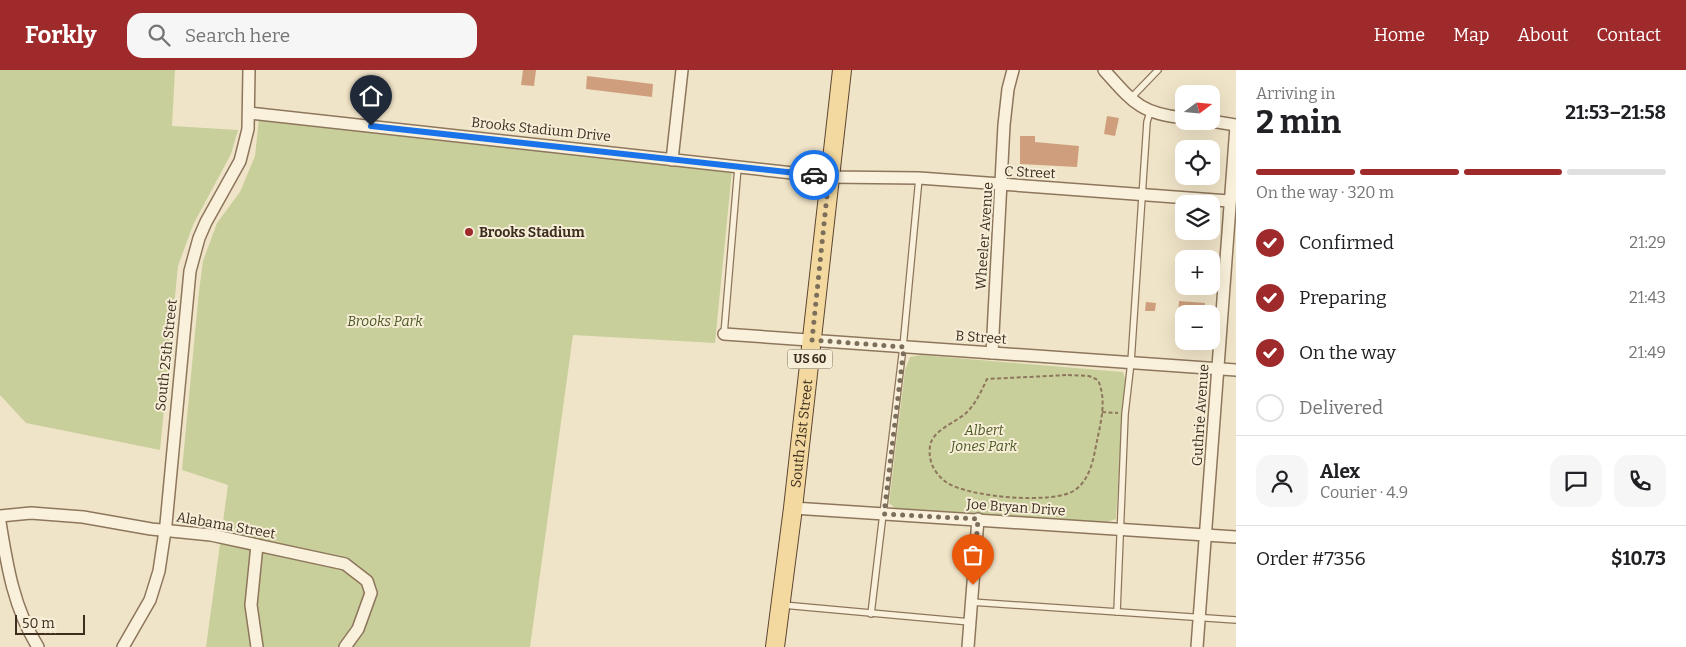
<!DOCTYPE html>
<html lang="en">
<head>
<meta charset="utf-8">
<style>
	:root { --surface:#fff; --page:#f6f6f6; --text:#202124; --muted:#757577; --line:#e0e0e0; --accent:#9e2a2b }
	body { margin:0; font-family:Bitter,serif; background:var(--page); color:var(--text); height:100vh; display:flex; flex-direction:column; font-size:19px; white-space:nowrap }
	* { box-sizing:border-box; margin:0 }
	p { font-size:16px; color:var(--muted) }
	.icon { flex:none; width:28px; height:28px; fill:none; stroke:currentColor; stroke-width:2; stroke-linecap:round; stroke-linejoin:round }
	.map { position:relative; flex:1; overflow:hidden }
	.sheet { display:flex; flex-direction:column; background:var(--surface); width:450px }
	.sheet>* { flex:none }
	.needle { width:32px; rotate:74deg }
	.controls { position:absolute; left:1175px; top:15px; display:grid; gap:10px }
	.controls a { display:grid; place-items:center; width:45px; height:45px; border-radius:10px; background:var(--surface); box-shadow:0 5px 20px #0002; font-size:25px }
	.scale { position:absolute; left:15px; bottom:12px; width:70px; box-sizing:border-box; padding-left:5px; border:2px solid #3d2e20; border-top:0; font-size:14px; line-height:18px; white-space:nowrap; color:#3d2e20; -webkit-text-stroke:4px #f7eed8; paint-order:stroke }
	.pin { position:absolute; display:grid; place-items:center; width:42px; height:42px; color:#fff; margin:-51px -21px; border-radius:50% 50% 50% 0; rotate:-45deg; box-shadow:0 0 5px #0007 }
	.pin .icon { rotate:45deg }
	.courier { position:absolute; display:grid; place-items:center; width:50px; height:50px; margin:-25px; border:4px solid #1a73e8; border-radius:50%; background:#fff; color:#222; box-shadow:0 1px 6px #0007 }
	.head em { font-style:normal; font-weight:700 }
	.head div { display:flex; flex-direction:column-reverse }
	.head { display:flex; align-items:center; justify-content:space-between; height:85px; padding:0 20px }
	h1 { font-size:32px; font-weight:700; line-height:38px }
	.bar { display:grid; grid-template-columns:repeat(4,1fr); gap:8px 5px; align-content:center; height:60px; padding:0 20px }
	.bar i { height:6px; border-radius:4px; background:var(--line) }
	.bar .active { background:var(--accent) }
	.bar p { grid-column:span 4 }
	.line { display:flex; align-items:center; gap:12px; padding:0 20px; border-top:1px solid var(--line) }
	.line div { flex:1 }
	.round { display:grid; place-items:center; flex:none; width:52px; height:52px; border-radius:15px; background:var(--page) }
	ol { padding:0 20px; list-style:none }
	li { display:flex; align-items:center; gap:15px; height:55px }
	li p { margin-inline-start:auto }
	li .icon { padding:5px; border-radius:50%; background:var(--accent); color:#fff; stroke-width:4 }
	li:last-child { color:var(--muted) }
	li i { width:28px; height:28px; border:2px solid var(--line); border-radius:50% }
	header { display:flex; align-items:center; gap:30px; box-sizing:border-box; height:70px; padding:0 25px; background:var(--accent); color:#fff }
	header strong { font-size:24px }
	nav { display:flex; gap:28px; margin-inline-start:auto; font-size:18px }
	.search { width:350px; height:45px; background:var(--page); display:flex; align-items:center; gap:12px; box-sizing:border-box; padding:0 18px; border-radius:15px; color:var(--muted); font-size:19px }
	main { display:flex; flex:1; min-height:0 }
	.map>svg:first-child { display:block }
	.green { fill:#c9cf9b }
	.building { fill:#cf9f7d }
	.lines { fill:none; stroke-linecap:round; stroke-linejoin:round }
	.service-casing { stroke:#8d765c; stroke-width:8 }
	.minor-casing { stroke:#8d765c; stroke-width:14 }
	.primary-casing { stroke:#5b4430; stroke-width:20 }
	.path { stroke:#8d765c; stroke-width:2; stroke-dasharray:4 2.5; stroke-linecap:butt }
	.service { stroke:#faf1dc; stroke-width:5.5 }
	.minor { stroke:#faf1dc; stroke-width:11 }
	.primary { stroke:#f3d9a0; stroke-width:18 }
	.done { stroke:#7c6e5b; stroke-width:5; stroke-dasharray:0 9 }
	.route { stroke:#1a73e8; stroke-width:6 }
	.poi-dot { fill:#9e2a2b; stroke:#f7eed8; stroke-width:2 }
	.labels { text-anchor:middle; stroke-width:4; stroke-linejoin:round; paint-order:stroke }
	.shield { fill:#f7eed8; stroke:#756857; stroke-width:1 }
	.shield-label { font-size:12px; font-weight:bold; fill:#3d2e20 }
	.street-label { font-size:14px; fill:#3d2e20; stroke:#f7eed8 }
	.poi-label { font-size:14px; font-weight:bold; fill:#3d2e20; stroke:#f7eed8; text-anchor:start }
	.park-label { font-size:14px; font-style:italic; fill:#4d5a26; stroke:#f7eed8 }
</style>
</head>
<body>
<header>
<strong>Forkly</strong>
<div class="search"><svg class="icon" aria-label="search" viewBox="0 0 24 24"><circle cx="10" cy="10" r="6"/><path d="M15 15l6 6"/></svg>Search here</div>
<nav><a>Home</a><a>Map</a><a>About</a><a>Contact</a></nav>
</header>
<main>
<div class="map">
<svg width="1236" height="577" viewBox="0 0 1236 577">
	<rect width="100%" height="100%" fill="#f0e4c8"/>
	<g class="green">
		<polygon points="0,0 175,0 172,56 238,60 231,84 193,155 178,196 160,380 26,353 0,325"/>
		<polygon points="259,48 732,100 715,273 573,265 530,577 206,577 228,415 182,400 199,221 203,191 217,153 240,122 255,86"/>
		<polygon points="921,285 1123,302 1125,308 1116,449 1106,452 901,441 896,439 889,433 905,300 910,287"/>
	</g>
	<g class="building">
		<polygon points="523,0 536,0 534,16 521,15"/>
		<polygon points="587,6 653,14 652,27 586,19"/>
		<polygon points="1107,46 1119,48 1115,66 1104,64"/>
		<polygon points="1020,66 1035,66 1035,72 1079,76 1077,97 1020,94"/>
		<polygon points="1179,231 1205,233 1204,244 1178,244"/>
		<polygon points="1146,232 1156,233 1155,241 1145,241"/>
	</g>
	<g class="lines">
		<defs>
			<g id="service">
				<polyline points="1130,29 1158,0"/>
				<polyline points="724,264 738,97"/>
				<polyline points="971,532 1236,550"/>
				<polyline points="783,535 970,552"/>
				<polyline points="1117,542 1125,344 1131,292 1147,52 1150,42"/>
				<polyline points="871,544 903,277 919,108"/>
			</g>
			<g id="minor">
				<path d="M1104,0C1132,31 1140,44 1184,48"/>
				<polyline points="249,43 829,107 919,108 1229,131"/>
				<polyline points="1211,51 1236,55"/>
				<polyline points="672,90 682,0"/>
				<polyline points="724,264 1236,300"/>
				<polyline points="992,283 1004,55 1008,19 1013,0"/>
				<polyline points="793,438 1236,467"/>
				<polyline points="0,446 31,443 83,447 151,459 211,465 345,494 367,511 371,523 358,559 345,577"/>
				<path d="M0,452C7,496 14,539 38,577"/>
				<polyline points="123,577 150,530 159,501 166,454 190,201 199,168 206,152 240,91 248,59 249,0"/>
				<polyline points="257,577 251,535 257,475"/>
				<polyline points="968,577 978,449"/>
				<polyline points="1197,577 1236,56"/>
			</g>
			<g id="primary">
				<path id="s1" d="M775,577L793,438L842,0"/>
			</g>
		</defs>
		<use href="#service" class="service-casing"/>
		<use href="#minor" class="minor-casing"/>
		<use href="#primary" class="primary-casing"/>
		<g class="path">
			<path d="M1068,305L1089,306L1098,310C1106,328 1102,347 1098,366C1094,384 1092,408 1075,420C1054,435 966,427 946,412C934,403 928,391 930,376C932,361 954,353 965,344C975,335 981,322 987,309Z"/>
			<polyline points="1102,342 1118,343"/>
		</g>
		<use href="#service" class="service"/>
		<use href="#minor" class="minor"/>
		<use href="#primary" class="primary"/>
	</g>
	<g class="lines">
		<polyline class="done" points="814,105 829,106 812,270 904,277 884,444 978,449 973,515"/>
		<polyline class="route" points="371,56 814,105"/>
	</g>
	<circle class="poi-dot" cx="469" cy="162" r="5"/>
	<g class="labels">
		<rect class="shield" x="787.5" y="279.5" width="45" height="19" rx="4"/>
		<g class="shield-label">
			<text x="810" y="293">US 60</text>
		</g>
		<g class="street-label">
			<text transform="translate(541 59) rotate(6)" y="5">Brooks Stadium Drive</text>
			<text transform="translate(1030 102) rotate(3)" y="5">C Street</text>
			<text transform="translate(984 166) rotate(-86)" y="5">Wheeler Avenue</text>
			<text transform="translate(981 267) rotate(4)" y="5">B Street</text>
			<text transform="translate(166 285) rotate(-84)" y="5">South 25th Street</text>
			<text transform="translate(1200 345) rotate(-86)" y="5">Guthrie Avenue</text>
			<text dy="5" stroke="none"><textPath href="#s1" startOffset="215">South 21st Street</textPath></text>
			<text transform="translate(1016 437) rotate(4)" y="5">Joe Bryan Drive</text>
			<text transform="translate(226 455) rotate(10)" y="5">Alabama Street</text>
		</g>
		<g class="poi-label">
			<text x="479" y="167">Brooks Stadium</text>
		</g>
		<g class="park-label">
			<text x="385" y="256">Brooks Park</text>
			<text x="984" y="365">Albert<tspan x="984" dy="16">Jones Park</tspan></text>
		</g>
	</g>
</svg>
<div class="controls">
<a><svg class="needle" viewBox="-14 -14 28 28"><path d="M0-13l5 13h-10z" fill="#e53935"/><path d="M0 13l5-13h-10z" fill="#757577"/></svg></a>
<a><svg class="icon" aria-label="locate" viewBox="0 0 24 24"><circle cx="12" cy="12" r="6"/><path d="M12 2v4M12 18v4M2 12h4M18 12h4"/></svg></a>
<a><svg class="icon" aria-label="layers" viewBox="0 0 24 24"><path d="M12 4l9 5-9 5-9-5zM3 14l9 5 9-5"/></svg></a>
<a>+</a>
<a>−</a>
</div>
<div class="scale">50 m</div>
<div class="pin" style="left:973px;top:515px;background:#ea580c"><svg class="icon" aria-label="bag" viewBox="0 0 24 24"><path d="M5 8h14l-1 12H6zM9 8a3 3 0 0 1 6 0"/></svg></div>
<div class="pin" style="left:371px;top:56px;background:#1f2937"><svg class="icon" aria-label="home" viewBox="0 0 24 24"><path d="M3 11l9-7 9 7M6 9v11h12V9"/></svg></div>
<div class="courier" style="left:814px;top:105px"><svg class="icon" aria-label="car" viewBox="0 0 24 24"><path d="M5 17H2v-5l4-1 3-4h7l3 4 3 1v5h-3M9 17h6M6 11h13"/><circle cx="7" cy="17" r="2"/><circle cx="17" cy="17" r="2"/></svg></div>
</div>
<section class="sheet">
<div class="head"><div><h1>2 min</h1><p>Arriving in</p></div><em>21:53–21:58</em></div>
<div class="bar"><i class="active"></i><i class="active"></i><i class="active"></i><i></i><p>On the way · 320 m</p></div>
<ol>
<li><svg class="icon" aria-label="check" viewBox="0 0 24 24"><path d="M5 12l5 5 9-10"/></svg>Confirmed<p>21:29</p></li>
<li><svg class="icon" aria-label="check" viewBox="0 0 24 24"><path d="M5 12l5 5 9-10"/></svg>Preparing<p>21:43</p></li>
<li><svg class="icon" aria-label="check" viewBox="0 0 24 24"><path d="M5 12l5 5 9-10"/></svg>On the way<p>21:49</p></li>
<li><i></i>Delivered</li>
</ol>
<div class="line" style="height:90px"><a class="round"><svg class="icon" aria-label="person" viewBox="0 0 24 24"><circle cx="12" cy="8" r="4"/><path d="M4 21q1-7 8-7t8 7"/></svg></a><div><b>Alex</b><p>Courier · 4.9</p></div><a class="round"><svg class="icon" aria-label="chat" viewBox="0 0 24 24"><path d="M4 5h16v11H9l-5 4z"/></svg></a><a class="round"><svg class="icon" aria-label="phone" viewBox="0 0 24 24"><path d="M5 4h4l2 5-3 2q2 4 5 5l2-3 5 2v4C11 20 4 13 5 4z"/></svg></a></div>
<div class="line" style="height:65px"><div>Order #7356</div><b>$10.73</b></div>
</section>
</main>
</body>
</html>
